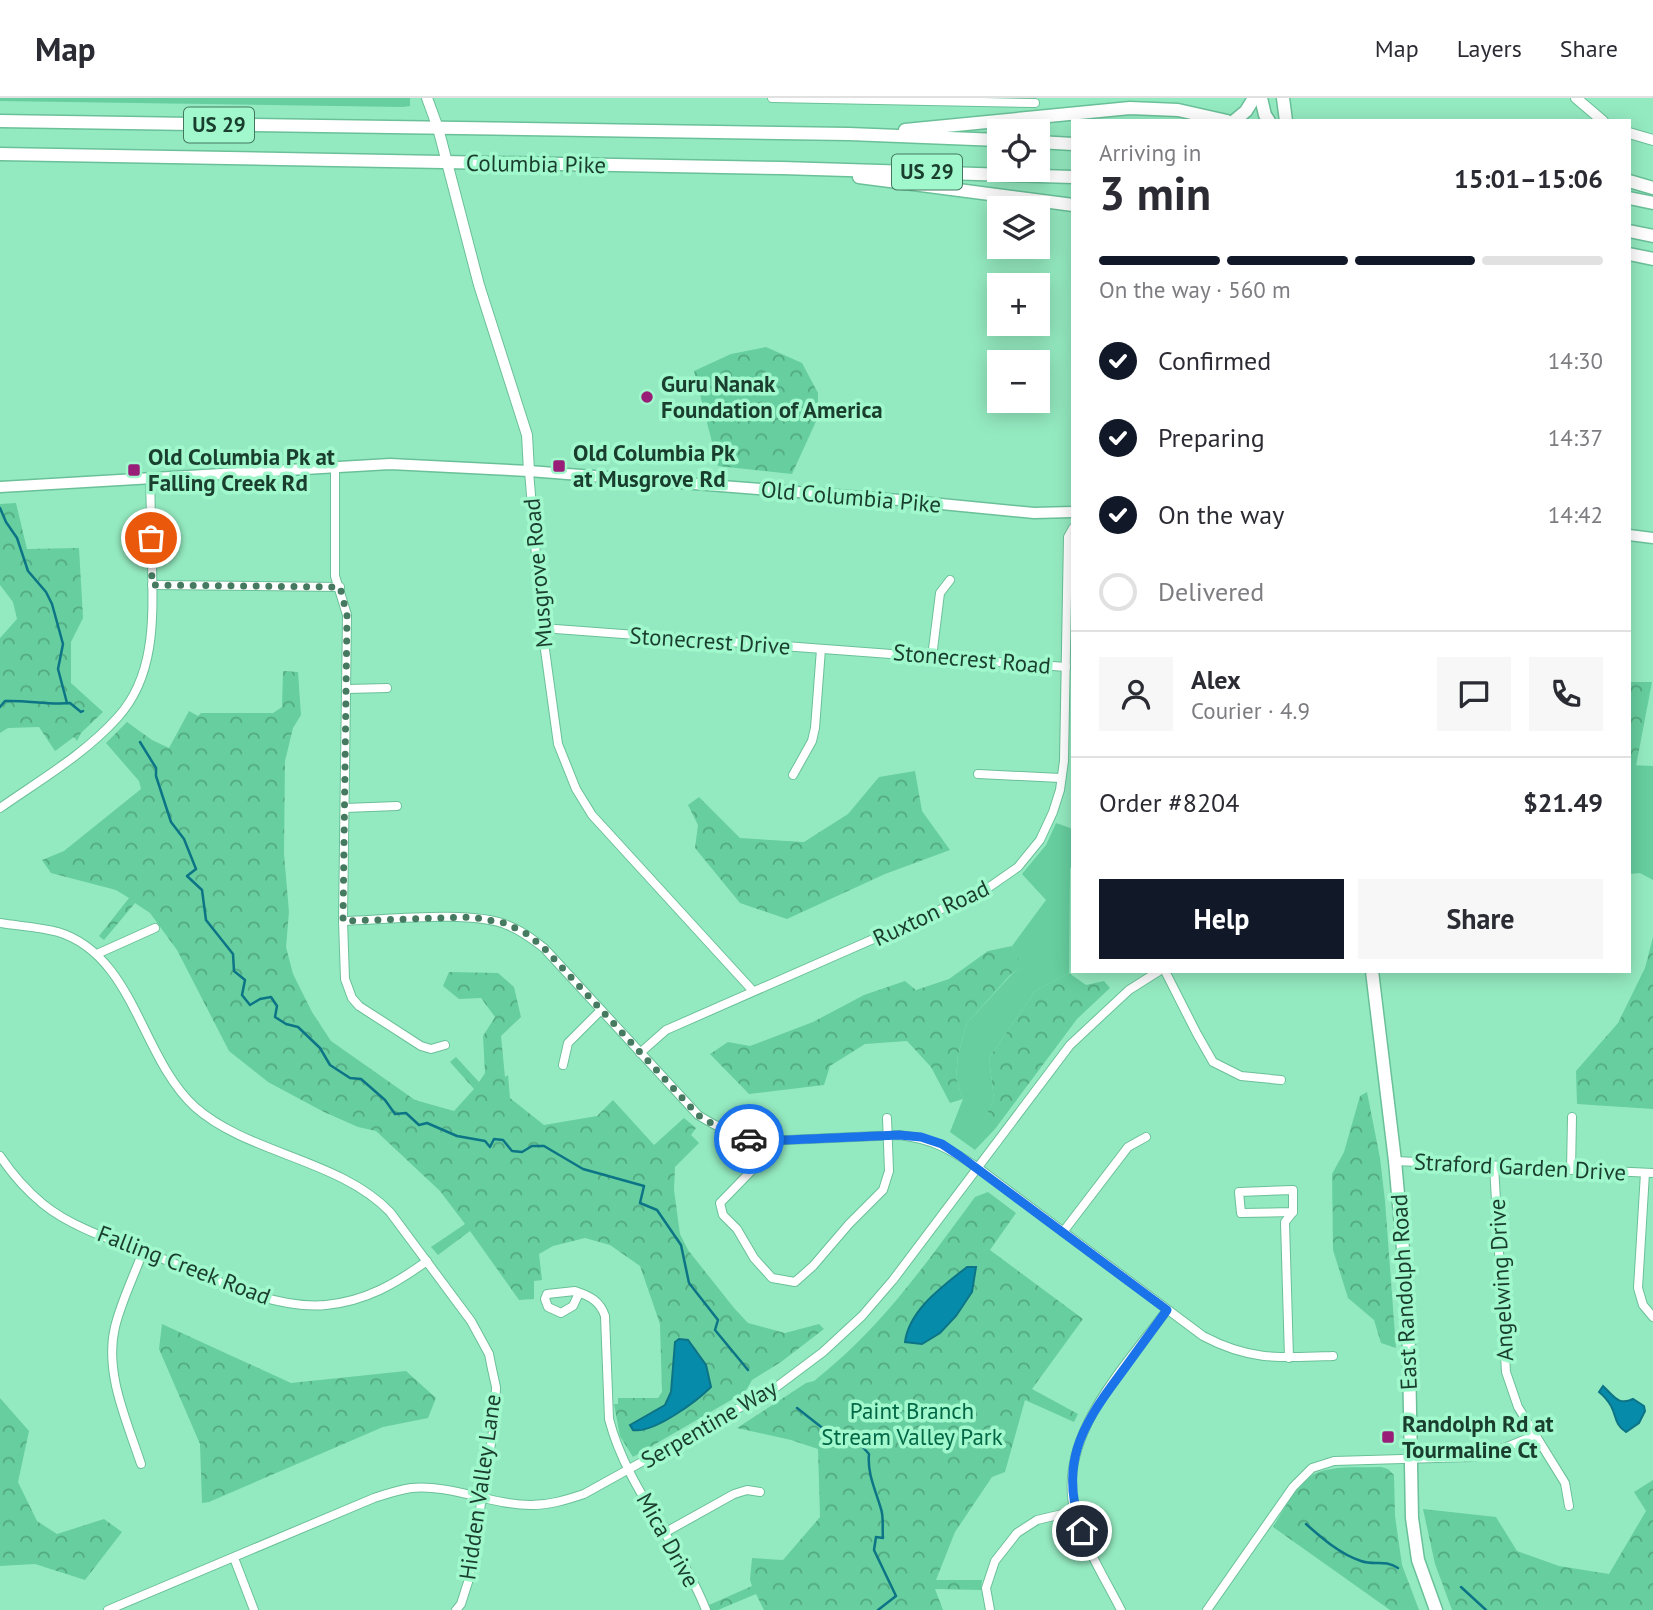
<!DOCTYPE html>
<html lang="en">
<head>
<meta charset="utf-8">
<style>
	:root { --surface:#fff; --page:#f7f7f7; --text:#2b2b33; --muted:#7c7c81; --line:#e1e1e2; --accent:#111827 }
	body { margin:0; font-family:"PT Sans",sans-serif; background:var(--page); color:var(--text); height:100vh; display:flex; flex-direction:column; font-size:26px; white-space:nowrap }
	* { box-sizing:border-box; margin:0 }
	p { font-size:23px; color:var(--muted) }
	.icon { flex:none; width:38px; height:38px; fill:none; stroke:currentColor; stroke-width:2; stroke-linecap:round; stroke-linejoin:round }
	.map { position:relative; flex:1; overflow:hidden }
	.details { position:absolute; left:1071px; top:21px; width:560px; height:854px; display:flex; flex-direction:column; background:var(--surface); border-radius:0px; box-shadow:0 4px 18px #0003 }
	.details>* { flex:none }
	.buttons { position:absolute; left:987px; top:21px; display:grid; gap:14px }
	.buttons a { display:grid; place-items:center; width:63px; height:63px; border-radius:0px; background:var(--surface); box-shadow:0 4px 18px #0003; font-size:35px }
	.pin { position:absolute; display:grid; place-items:center; width:60px; height:60px; color:#fff; margin:-30px; border:4px solid #fff; border-radius:50%; box-shadow:0 2px 7px #0007 }
	.courier { position:absolute; display:grid; place-items:center; width:70px; height:70px; margin:-35px; border:5px solid #1a73e8; border-radius:50%; background:#fff; color:#222; box-shadow:0 2px 9px #0007 }
	.summary em { font-style:normal; font-weight:600 }
	.summary div { display:flex; flex-direction:column-reverse }
	.summary { display:flex; align-items:center; justify-content:space-between; height:119px; padding:0 28px }
	h1 { font-size:46px; font-weight:600; line-height:52px }
	.bar { display:grid; grid-template-columns:repeat(4,1fr); gap:10px 7px; align-content:center; height:84px; padding:0 28px }
	.bar i { height:9px; border-radius:5px; background:var(--line) }
	.bar .on { background:var(--accent) }
	.bar p { grid-column:span 4 }
	.line { display:flex; align-items:center; gap:18px; padding:0 28px; border-top:2px solid var(--line) }
	.line div { flex:1 }
	.round { display:grid; place-items:center; flex:none; width:74px; height:74px; border-radius:0px; background:var(--page) }
	ol { padding:0 28px; list-style:none }
	li { display:flex; align-items:center; gap:21px; height:77px }
	li p { margin-inline-start:auto }
	li .icon { padding:7px; border-radius:50%; background:var(--accent); color:#fff; stroke-width:4 }
	li:last-child { color:var(--muted) }
	li i { width:38px; height:38px; border:4px solid var(--line); border-radius:50% }
	.action { display:flex; gap:14px; margin-top:auto; padding:14px 28px }
	.action a { flex:1; height:80px; border-radius:0px; background:var(--accent); color:#fff; font-size:28px; font-weight:600; line-height:80px; text-align:center }
	.action a+a { background:var(--page); color:var(--text) }
	header { display:flex; align-items:center; gap:42px; box-sizing:border-box; height:98px; padding:0 35px; background:var(--surface); border-bottom:2px solid var(--line) }
	header strong { font-size:33px }
	nav { display:flex; gap:38px; margin-inline-start:auto; font-size:24px }
	.map>svg:first-child { display:block }
	.grass { fill:#66ce9f }
	.forest { fill:url(#forest-crowns) }
	.water { fill:#078bab; stroke:#0d7486; stroke-width:2 }
	.lines { fill:none; stroke-linecap:round; stroke-linejoin:round }
	.stream { stroke:#0d7486; stroke-width:2.5 }
	.minor-casing { stroke:#6ac098; stroke-width:10 }
	.tertiary-casing { stroke:#6ac098; stroke-width:12 }
	.secondary-casing { stroke:#6ac098; stroke-width:13 }
	.primary-casing { stroke:#6ac098; stroke-width:15 }
	.trunk-casing { stroke:#6ac098; stroke-width:15 }
	.minor { stroke:#fff; stroke-width:8 }
	.tertiary { stroke:#fff; stroke-width:10 }
	.secondary { stroke:#fff; stroke-width:10 }
	.primary { stroke:#fff; stroke-width:12 }
	.trunk { stroke:#fff; stroke-width:12 }
	.done { stroke:#457a61; stroke-width:7; stroke-dasharray:0 12.6 }
	.route { stroke:#1a73e8; stroke-width:9 }
	.poi-dot { fill:#991e77; stroke:#a1f8cd; stroke-width:2.5 }
	.labels { text-anchor:middle; stroke-width:7; stroke-linejoin:round; paint-order:stroke }
	.shield { fill:#a1f8cd; stroke:#42765e; stroke-width:2 }
	.shield-label { font-size:21px; font-weight:bold; fill:#1a3e2e }
	.street-label { font-size:23px; fill:#1a3e2e; stroke:#a1f8cd }
	.poi-label { font-size:23px; font-weight:bold; fill:#1a3e2e; stroke:#a1f8cd; text-anchor:start }
	.park-label { font-size:23px; fill:#016745; stroke:#a1f8cd }
</style>
</head>
<body>
<header>
<strong>Map</strong>
<nav><a>Map</a><a>Layers</a><a>Share</a></nav>
</header>
<div class="map">
<svg width="1653" height="1512" viewBox="0 0 1653 1512">
	<defs>
		<pattern id="forest-crowns" width="20" height="18" patternUnits="userSpaceOnUse" patternTransform="scale(1.75)"><rect width="20" height="18" fill="#66ce9f"/><path d="M2 6a3 3 0 1 1 6 0M12 15a3 3 0 1 1 6 0" fill="none" stroke="#53a982"/></pattern>
	</defs>
	<rect width="100%" height="100%" fill="#94eac0"/>
	<g class="grass">
		<polygon points="0,0 410,0 410,8 403,9 0,3"/>
		<polygon points="1629,667 1653,668 1653,782 1640,775 1629,776"/>
		<polygon points="1056,725 1073,731 1073,765 1070,771 1069,875 1035,893 989,960 994,1002 980,1030 995,1031 975,1052 950,1034 963,1001 956,980 958,957 967,925 1012,876 1022,869 1012,848 1046,802 1022,776 1046,747"/>
	</g>
	<g class="forest">
		<polygon points="766,249 802,265 818,295 818,319 792,376 718,368 694,273 731,256"/>
		<polygon points="16,405 27,451 79,450 83,520 71,544 71,585 103,614 81,635 77,643 74,639 55,653 39,629 8,630 0,635 0,540 17,521 13,504 0,487 0,406"/>
		<polygon points="283,573 298,574 301,617 293,630 285,663 284,756 289,814 286,849 293,876 312,914 331,943 415,1002 454,1013 474,991 450,964 456,959 479,984 485,975 483,938 495,919 481,900 459,901 443,888 449,874 498,875 514,889 521,919 501,938 505,979 508,977 510,1000 544,1027 597,1018 613,1002 654,1047 684,1020 696,1030 691,1037 699,1045 675,1069 674,1092 680,1136 688,1152 734,1210 748,1225 785,1235 819,1226 824,1231 781,1264 752,1282 745,1294 633,1359 620,1338 614,1306 618,1306 618,1300 658,1300 662,1294 660,1226 640,1168 610,1147 585,1140 553,1148 539,1156 542,1182 534,1183 534,1201 519,1202 470,1133 438,1157 431,1149 465,1126 440,1093 376,1033 358,1029 324,1014 281,991 268,984 229,953 177,852 150,815 135,805 104,842 99,838 129,800 116,792 51,775 42,762 64,753 141,691 139,683 106,645 127,624 152,642 169,650 189,613 198,618 201,615 273,615 282,609"/>
		<polygon points="1629,584 1652,584 1636,668 1629,667"/>
		<polygon points="915,673 922,713 950,752 885,776 787,821 740,805 695,750 698,727 688,707 699,699 740,740 804,744 848,716 879,679"/>
		<polygon points="1653,839 1653,1011 1577,1006 1576,973 1618,925 1645,870"/>
		<polygon points="1012,848 1023,869 1011,876 967,925 958,957 956,980 963,1001 950,1005 931,969 907,943 865,946 830,968 824,987 749,996 710,956 728,944 750,948 813,924 864,897 905,883 916,892 949,881 988,853"/>
		<polygon points="1069,875 1086,887 1104,883 1110,890 1077,921 995,1031 979,1031 994,1002 989,960 1035,893"/>
		<polygon points="1367,994 1380,1060 1385,1103 1396,1250 1381,1245 1374,1222 1348,1200 1333,1152 1332,1076 1344,1054 1360,998"/>
		<path d="M988,1094L1016,1115L990,1152L1083,1221L1032,1291L1078,1316L1074,1324L1025,1302L1005,1374L992,1379L955,1434L936,1482H982L981,1492L935,1491L943,1512H764L756,1496L718,1512H711L709,1507L752,1488L750,1482L752,1460L783,1462L820,1419L818,1351L791,1342L737,1330L806,1285L814,1283C882,1229 924,1168 975,1099Z"/>
		<polygon points="162,1226 291,1285 406,1273 436,1300 428,1320 383,1329 209,1404 202,1405 200,1346 159,1251"/>
		<polygon points="0,1300 29,1333 18,1384 37,1423 57,1436 104,1421 122,1434 85,1482 35,1466 0,1468"/>
		<path d="M1381,1369L1388,1371L1394,1377L1395,1418L1402,1467L1419,1512H1390L1273,1429C1284,1412 1296,1386 1314,1376C1333,1367 1360,1370 1381,1369Z"/>
		<polygon points="1653,1382 1653,1512 1452,1512 1435,1466 1423,1411 1496,1419 1517,1453 1559,1468 1609,1476 1646,1413 1634,1394"/>
	</g>
	<g class="water">
		<path d="M967,1169H976L972,1194L956,1218L940,1235L922,1246L905,1244C909,1212 943,1188 967,1169Z"/>
		<path d="M679,1241L688,1242L706,1267L711,1289C697,1303 653,1336 633,1332L630,1327L665,1307L671,1294L675,1244Z"/>
		<path d="M1603,1288C1614,1298 1618,1308 1633,1301L1644,1308L1645,1313L1639,1325L1626,1334C1614,1326 1617,1319 1611,1308C1608,1303 1604,1298 1599,1294Z"/>
	</g>
	<g class="lines">
		<g class="stream">
			<polyline points="0,410 6,424 17,440 28,473 46,494 52,506 63,546 58,571 67,605"/>
			<path d="M0,609L5,603C27,602 48,607 70,605L81,614L83,613"/>
			<polyline points="140,644 156,670 156,678 171,724 184,741 196,771 187,778 202,792 206,822 233,856 234,873 245,882 242,897 250,907 260,901 271,899 277,908 275,919 286,926 298,929 320,950 330,967 350,980 361,981 385,1002 395,1016 406,1015 419,1027 427,1025 457,1038 485,1043 490,1049 494,1041 503,1042 512,1053 522,1054 532,1048 544,1048 583,1071 644,1088 640,1105 657,1112 681,1147 689,1185 718,1222 715,1232 748,1272"/>
			<path d="M797,1310L825,1332L860,1346L869,1356C867,1376 876,1393 881,1411C884,1419 882,1431 883,1440L876,1439L874,1452L896,1498L878,1512"/>
			<path d="M1306,1426C1323,1441 1340,1456 1361,1463C1375,1468 1384,1461 1398,1470"/>
			<polyline points="1461,1489 1486,1512"/>
		</g>
		<defs>
			<g id="minor">
				<polyline points="772,0 1035,5"/>
				<polyline points="335,369 335,478 347,517 343,823 345,881 352,900 359,908 421,948 431,951 445,947"/>
				<polyline points="529,373 542,530 558,646 576,691 592,717 753,893"/>
				<polyline points="152,487 340,489"/>
				<polyline points="542,530 1066,569"/>
				<polyline points="932,559 940,495 950,482"/>
				<polyline points="347,591 387,590"/>
				<polyline points="978,676 1060,680"/>
				<polyline points="793,677 812,643 815,630 821,551"/>
				<path d="M0,710C40,682 85,656 118,619C156,577 153,518 152,466C151,438 151,409 150,381"/>
				<polyline points="345,710 397,708"/>
				<path d="M343,823C384,822 472,812 507,827C521,832 532,841 544,850L698,1017C720,1031 739,1039 764,1043L899,1037C933,1041 949,1051 977,1069L1203,1238C1250,1263 1281,1260 1333,1258"/>
				<path d="M0,825C19,828 39,829 58,834C134,857 141,960 195,1009C248,1056 339,1061 390,1114L471,1223L489,1256L492,1271L496,1289L495,1321L468,1484L461,1506L456,1512"/>
				<polyline points="97,856 155,830"/>
				<polyline points="1165,873 1197,936 1213,964 1241,978 1281,982"/>
				<polyline points="640,955 666,932 985,792 1018,769 1040,742 1053,714 1060,692 1064,663 1068,439 1073,430"/>
				<polyline points="563,967 568,945 601,912"/>
				<polyline points="764,1043 757,1067 720,1105 723,1117 737,1131 754,1160 772,1180 795,1184 813,1168 849,1126 883,1092 889,1073 887,1020"/>
				<path d="M0,1058C12,1076 26,1092 43,1106C75,1132 120,1144 158,1159C209,1178 271,1212 326,1207C366,1203 395,1186 427,1163"/>
				<polyline points="1395,1063 1653,1075"/>
				<polyline points="1494,1068 1506,1274 1518,1309 1565,1385 1569,1408"/>
				<polyline points="1571,1072 1572,1019"/>
				<polyline points="1645,1075 1638,1190 1643,1207 1653,1219"/>
				<polygon points="1293,1092 1293,1114 1241,1115 1239,1094"/>
				<polyline points="1063,1134 1128,1049 1146,1039"/>
				<path d="M579,1195L573,1208L561,1215L548,1209L545,1201L547,1196L575,1193C590,1198 600,1203 605,1218L609,1321C627,1391 680,1446 706,1512"/>
				<polyline points="1289,1260 1285,1124 1293,1114"/>
				<path d="M141,1366C127,1323 104,1275 115,1229C121,1204 134,1178 143,1153"/>
				<polyline points="664,1435 734,1396 747,1392 760,1394"/>
				<polyline points="234,1460 254,1512"/>
				<path d="M108,1512L374,1400C386,1396 399,1392 411,1390C451,1386 491,1407 531,1407C550,1407 566,1402 584,1396L775,1290L823,1254L862,1218L893,1182L1070,947L1129,892L1159,873"/>
				<polyline points="990,1512 986,1490 995,1463 1017,1435 1037,1422 1075,1413"/>
				<path d="M1121,1512C1105,1481 1085,1449 1075,1415C1055,1339 1126,1268 1167,1212"/>
				<polyline points="1207,1512 1293,1389 1312,1370 1334,1363 1471,1359 1492,1355 1536,1337"/>
			</g>
			<g id="tertiary">
				<polyline points="427,0 438,30 479,187 527,337 529,373"/>
				<polyline points="1576,0 1603,23"/>
				<polyline points="1629,35 1653,42"/>
			</g>
			<g id="secondary">
				<polyline points="0,389 390,366 529,373 900,402 1034,415 1073,414"/>
				<polyline points="1629,437 1653,440"/>
			</g>
			<g id="primary">
				<polyline points="1261,0 1265,17 1269,23"/>
				<polyline points="1283,0 1286,23"/>
				<polyline points="1372,873 1395,1063 1408,1206 1412,1420 1418,1462 1436,1512"/>
			</g>
			<g id="trunk">
				<polyline points="0,23 849,36 999,42"/>
				<polyline points="1234,23 1246,13 1254,0"/>
				<polyline points="905,32 1130,10 1178,12 1227,23"/>
				<polyline points="1038,44 1073,46"/>
				<polyline points="0,56 782,70 1073,79"/>
				<polyline points="859,79 1073,107"/>
				<polyline points="1629,83 1653,90"/>
				<polyline points="1629,100 1653,105"/>
				<polyline points="1629,133 1653,138"/>
				<polyline points="1629,156 1653,161"/>
			</g>
		</defs>
		<use href="#minor" class="minor-casing"/>
		<use href="#tertiary" class="tertiary-casing"/>
		<use href="#secondary" class="secondary-casing"/>
		<use href="#primary" class="primary-casing"/>
		<use href="#trunk" class="trunk-casing"/>
		<use href="#minor" class="minor"/>
		<use href="#tertiary" class="tertiary"/>
		<use href="#secondary" class="secondary"/>
		<use href="#primary" class="primary"/>
		<use href="#trunk" class="trunk"/>
	</g>
	<g class="lines">
		<polyline class="done" points="151,440 152,487 340,489 347,517 343,823 472,819 505,825 527,836 544,850 698,1017 721,1031 749,1041"/>
		<path class="route" d="M749,1041L764,1043L899,1037L921,1039L942,1046L960,1058L1167,1212C1151,1234 1135,1256 1119,1278C1080,1330 1059,1368 1082,1433"/>
	</g>
	<g class="poi-dot">
		<circle cx="647" cy="299" r="7"/>
		<rect x="552" y="361" width="14" height="14" rx="3.5"/>
		<rect x="127" y="365" width="14" height="14" rx="3.5"/>
		<rect x="1381" y="1332" width="14" height="14" rx="3.5"/>
	</g>
	<g class="labels">
		<g class="shield">
			<rect x="184" y="9.5" width="70" height="35" rx="5"/>
			<rect x="892" y="56.5" width="70" height="35" rx="5"/>
		</g>
		<g class="shield-label">
			<text x="219" y="34">US 29</text>
			<text x="927" y="81">US 29</text>
		</g>
		<g class="street-label">
			<text transform="translate(536 66) rotate(1)" y="8">Columbia Pike</text>
			<text transform="translate(851 399) rotate(5)" y="8">Old Columbia Pike</text>
			<text transform="translate(538 475) rotate(-95)" y="8">Musgrove Road</text>
			<text transform="translate(710 543) rotate(4)" y="8">Stonecrest Drive</text>
			<text transform="translate(972 561) rotate(5)" y="8">Stonecrest Road</text>
			<text transform="translate(931 815) rotate(-25)" y="8">Ruxton Road</text>
			<text transform="translate(1520 1069) rotate(3)" y="8">Straford Garden Drive</text>
			<text transform="translate(184 1167) rotate(21)" y="8">Falling Creek Road</text>
			<text transform="translate(1501 1182) rotate(-93)" y="8">Angelwing Drive</text>
			<text transform="translate(1404 1194) rotate(-93)" y="8">East Randolph Road</text>
			<text transform="translate(709 1326) rotate(-30)" y="8">Serpentine Way</text>
			<text transform="translate(480 1389) rotate(-82)" y="8">Hidden Valley Lane</text>
			<text transform="translate(668 1442) rotate(61)" y="8">Mica Drive</text>
		</g>
		<g class="poi-label">
			<text x="661" y="294">Guru Nanak<tspan x="661" dy="26">Foundation of America</tspan></text>
			<text x="573" y="363">Old Columbia Pk<tspan x="573" dy="26">at Musgrove Rd</tspan></text>
			<text x="148" y="367">Old Columbia Pk at<tspan x="148" dy="26">Falling Creek Rd</tspan></text>
			<text x="1402" y="1334">Randolph Rd at<tspan x="1402" dy="26">Tourmaline Ct</tspan></text>
		</g>
		<g class="park-label">
			<text x="912" y="1321">Paint Branch<tspan x="912" dy="26">Stream Valley Park</tspan></text>
		</g>
	</g>
</svg>
<div class="buttons">
<a><svg class="icon" aria-label="locate" viewBox="0 0 24 24"><circle cx="12" cy="12" r="6"/><path d="M12 2v4M12 18v4M2 12h4M18 12h4"/></svg></a>
<a><svg class="icon" aria-label="layers" viewBox="0 0 24 24"><path d="M12 4l9 5-9 5-9-5zM3 14l9 5 9-5"/></svg></a>
<a>+</a>
<a>−</a>
</div>
<div class="pin" style="left:151px;top:440px;background:#ea580c"><svg class="icon" aria-label="bag" viewBox="0 0 24 24"><path d="M5 8h14l-1 12H6zM9 8a3 3 0 0 1 6 0"/></svg></div>
<div class="pin" style="left:1082px;top:1433px;background:#1f2937"><svg class="icon" aria-label="home" viewBox="0 0 24 24"><path d="M3 11l9-7 9 7M6 9v11h12V9"/></svg></div>
<div class="courier" style="left:749px;top:1041px"><svg class="icon" aria-label="car" viewBox="0 0 24 24"><path d="M5 17H2v-5l4-1 3-4h7l3 4 3 1v5h-3M9 17h6M6 11h13"/><circle cx="7" cy="17" r="2"/><circle cx="17" cy="17" r="2"/></svg></div>
<section class="details">
<div class="summary"><div><h1>3 min</h1><p>Arriving in</p></div><em>15:01–15:06</em></div>
<div class="bar"><i class="on"></i><i class="on"></i><i class="on"></i><i></i><p>On the way · 560 m</p></div>
<ol>
<li><svg class="icon" aria-label="check" viewBox="0 0 24 24"><path d="M5 12l5 5 9-10"/></svg>Confirmed<p>14:30</p></li>
<li><svg class="icon" aria-label="check" viewBox="0 0 24 24"><path d="M5 12l5 5 9-10"/></svg>Preparing<p>14:37</p></li>
<li><svg class="icon" aria-label="check" viewBox="0 0 24 24"><path d="M5 12l5 5 9-10"/></svg>On the way<p>14:42</p></li>
<li><i></i>Delivered</li>
</ol>
<div class="line" style="height:126px"><a class="round"><svg class="icon" aria-label="person" viewBox="0 0 24 24"><circle cx="12" cy="8" r="4"/><path d="M4 21q1-7 8-7t8 7"/></svg></a><div><b>Alex</b><p>Courier · 4.9</p></div><a class="round"><svg class="icon" aria-label="chat" viewBox="0 0 24 24"><path d="M4 5h16v11H9l-5 4z"/></svg></a><a class="round"><svg class="icon" aria-label="phone" viewBox="0 0 24 24"><path d="M5 4h4l2 5-3 2q2 4 5 5l2-3 5 2v4C11 20 4 13 5 4z"/></svg></a></div>
<div class="line" style="height:91px"><div>Order #8204</div><b>$21.49</b></div>
<div class="action"><a>Help</a><a>Share</a></div>
</section>
</div>
</body>
</html>
